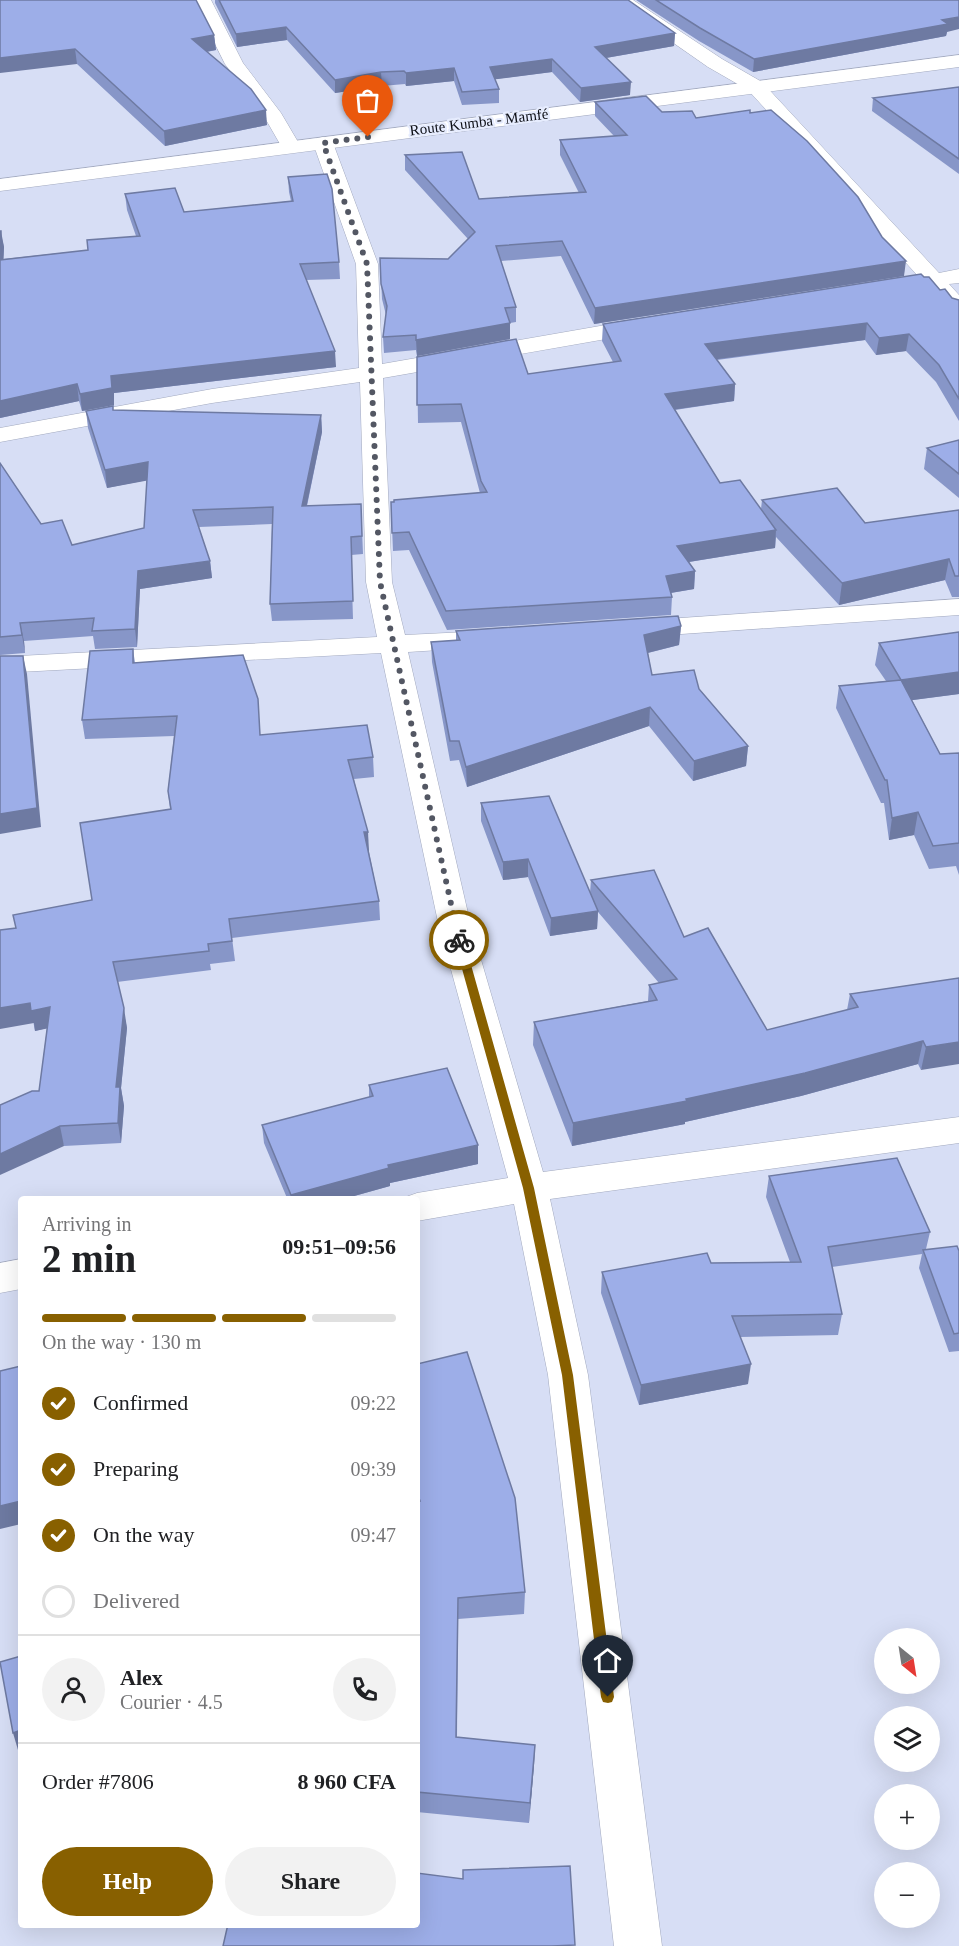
<!DOCTYPE html>
<html lang="en">
<head>
<meta charset="utf-8">
<style>
	:root { --surface:#fff; --page:#f2f2f2; --text:#202124; --muted:#757577; --line:#e0e0e0; --accent:#886000 }
	body { margin:0; font-family:"Times New Roman",serif; background:var(--page); color:var(--text); height:100vh; display:flex; flex-direction:column; font-size:22px; white-space:nowrap }
	* { box-sizing:border-box; margin:0 }
	p { font-size:20px; color:var(--muted) }
	.icon { flex:none; width:33px; height:33px; fill:none; stroke:currentColor; stroke-width:2; stroke-linecap:round; stroke-linejoin:round }
	.map { position:relative; flex:1; overflow:hidden }
	.details { position:absolute; left:18px; top:1196px; width:402px; height:732px; display:flex; flex-direction:column; background:var(--surface); border-radius:6px; box-shadow:0 6px 24px #0002 }
	.details>* { flex:none }
	.needle { width:39px; rotate:150deg }
	.controls { position:absolute; left:874px; top:1628px; display:grid; gap:12px }
	.controls a { display:grid; place-items:center; width:66px; height:66px; border-radius:50%; background:var(--surface); box-shadow:0 6px 24px #0002; font-size:30px }
	.pin { position:absolute; display:grid; place-items:center; width:51px; height:51px; color:#fff; margin:-62px -26px; border-radius:50% 50% 50% 0; rotate:-45deg; box-shadow:0 0 6px #0007 }
	.pin .icon { rotate:45deg }
	.courier { position:absolute; display:grid; place-items:center; width:60px; height:60px; margin:-30px; border:4px solid #886000; border-radius:50%; background:#fff; color:#222; box-shadow:0 2px 8px #0007 }
	.overview em { font-style:normal; font-weight:700 }
	.overview div { display:flex; flex-direction:column-reverse }
	.overview { display:flex; align-items:center; justify-content:space-between; height:102px; padding:0 24px }
	h1 { font-size:39px; font-weight:700; line-height:45px }
	.bar { display:grid; grid-template-columns:repeat(4,1fr); gap:9px 6px; align-content:center; height:72px; padding:0 24px }
	.bar i { height:8px; border-radius:4px; background:var(--line) }
	.bar .selected { background:var(--accent) }
	.bar p { grid-column:span 4 }
	.line { display:flex; align-items:center; gap:15px; padding:0 24px; border-top:2px solid var(--line) }
	.line div { flex:1 }
	.round { display:grid; place-items:center; flex:none; width:63px; height:63px; border-radius:32px; background:var(--page) }
	ol { padding:0 24px; list-style:none }
	li { display:flex; align-items:center; gap:18px; height:66px }
	li p { margin-inline-start:auto }
	li .icon { padding:6px; border-radius:50%; background:var(--accent); color:#fff; stroke-width:4 }
	li:last-child { color:var(--muted) }
	li i { width:33px; height:33px; border:3px solid var(--line); border-radius:50% }
	.cta { display:flex; gap:12px; margin-top:auto; padding:12px 24px }
	.cta a { flex:1; height:69px; border-radius:36px; background:var(--accent); color:#fff; font-size:24px; font-weight:700; line-height:69px; text-align:center }
	.cta a+a { background:var(--page); color:var(--text) }
	.map>svg:first-child { display:block }
	.lines { fill:none; stroke-linecap:round; stroke-linejoin:round }
	.street-casing { stroke:#a2a9be; stroke-width:1 }
	.highway-casing { stroke:#a2a9be; stroke-width:1 }
	.street { fill:#fff; fill-rule:evenodd }
	.highway { fill:#fff; fill-rule:evenodd }
	.wall { fill:#8796c8 }
	.shaded-wall { fill:#6e7aa2 }
	.building { fill:#9daee8; stroke:#6e7aa2; stroke-width:1.5 }
	.route { fill:#886000 }
	.done { stroke:#535763; stroke-width:6; stroke-dasharray:0 10.8 }
	.labels { text-anchor:middle; stroke-width:4.5; stroke-linejoin:round; paint-order:stroke }
	.far-street-label { font-size:15px; fill:#0c0e15; stroke:#e6ecfe }
</style>
</head>
<body>
<div class="map">
<svg width="959" height="1946" viewBox="0 0 959 1946">
	<rect width="100%" height="100%" fill="#d7def5"/>
	<g class="lines">
		<defs>
			<g id="street">
				<polygon points="193,0 211,0 243,63 281,113 301,147 298,151 284,151 265,118 225,64"/>
				<polygon points="612,0 633,0 722,59 762,82 939,273 959,269 959,283 949,284 959,295 959,315 951,313 928,288 890,294 882,292 879,287 882,282 918,276 748,90 708,67"/>
				<polygon points="323,137 330,139 333,143 378,264 382,364 646,318 654,320 657,325 654,330 646,332 383,378 392,582 405,635 487,631 497,633 501,639 497,645 487,647 408,652 470,922 543,1172 959,1117 959,1143 550,1199 588,1375 662,1946 614,1946 548,1375 514,1204 417,1221 417,1198 403,1198 417,1193 508,1178 438,922 381,653 0,673 0,657 377,637 366,582 360,382 212,403 0,442 0,428 212,389 359,368 356,264 313,143 316,139"/>
				<polygon points="959,599 959,615 638,637 628,635 624,629 628,623 638,621"/>
				<polygon points="21,1259 21,1289 0,1293 0,1263"/>
			</g>
			<polygon id="highway" points="959,55 959,67 0,191 0,179"/>
		</defs>
		<use href="#street" class="street-casing"/>
		<use href="#highway" class="highway-casing"/>
		<use href="#street" class="street"/>
		<use href="#highway" class="highway"/>
	</g>
	<g class="wall">
		<polygon points="0,0 214,35 216,50 207,52 267,125 165,146 77,64"/>
		<polygon points="215,0 628,0 675,33 674,46 606,58 630,95 580,102 552,72 495,79 499,89 499,103 462,105 454,81 406,86 405,84 382,86 335,93 287,40 237,47 215,3"/>
		<polygon points="636,0 959,0 947,32 946,36 753,72 699,41"/>
		<polygon points="959,87 959,174 872,111 873,98"/>
		<polygon points="595,102 696,118 750,113 904,276 594,324 561,256 501,261 516,307 516,322 510,323 510,339 417,356 416,350 384,353 383,337 386,315 382,299 380,258 448,259 468,239 405,170 405,155 479,199 579,193 560,155 560,140 614,136 595,116"/>
		<polygon points="288,177 339,262 340,279 306,280 336,367 114,393 114,405 82,411 79,401 0,418 0,231 4,247 3,259 88,250 136,236 127,210 125,194 184,212 291,201 289,192"/>
		<polygon points="940,290 952,298 959,300 959,421 936,382 906,351 876,355 865,340 717,360 735,384 734,401 675,410 720,483 761,509 762,500 865,523 959,510 959,597 952,597 945,580 839,605 776,537 775,548 689,562 695,571 694,589 671,593 672,597 671,615 447,630 409,550 393,551 391,502 480,493 461,422 418,423 417,357 528,374 613,362 602,341 603,324"/>
		<polygon points="113,410 321,415 322,432 307,506 361,504 363,554 351,555 353,619 272,621 270,604 272,524 199,527 210,561 212,578 140,589 137,647 95,649 93,636 24,641 25,653 0,655 0,463 41,524 72,545 144,528 147,480 107,488 88,428 86,411"/>
		<polygon points="959,440 959,498 924,469 927,448"/>
		<polygon points="681,626 679,645 648,653 652,675 699,689 748,746 746,766 693,781 649,726 467,787 459,760 450,761 432,662 431,642 456,640 456,631"/>
		<polygon points="959,632 959,694 912,700 940,754 959,753 959,875 956,866 929,869 914,835 889,840 884,803 881,803 836,708 839,686 886,681 875,665 879,643"/>
		<polygon points="133,649 135,663 261,735 373,757 374,777 354,779 379,901 380,920 232,938 235,961 210,964 211,970 117,982 127,1028 121,1088 124,1106 121,1143 64,1146 39,1091 47,1028 35,1031 16,928 92,900 170,809 168,791 174,736 85,739 82,720"/>
		<polygon points="481,803 590,893 591,880 684,937 767,1030 847,1010 850,994 959,978 921,1070 918,1064 801,1096 685,1122 685,1124 572,1146 533,1045 534,1022 648,1001 649,985 659,983 598,912 597,929 550,936 528,877 503,880 481,821"/>
		<polygon points="369,1085 478,1145 478,1164 390,1183 390,1186 347,1198 287,1198 264,1143 262,1125 369,1097"/>
		<polygon points="769,1176 930,1232 926,1249 959,1251 959,1351 949,1352 919,1268 922,1254 832,1267 842,1314 838,1335 740,1337 748,1384 639,1405 601,1293 602,1272 711,1263 790,1262 766,1197"/>
		<polygon points="417,1364 525,1592 524,1614 458,1619 457,1737 535,1745 534,1765 529,1823 417,1812"/>
	</g>
	<g class="shaded-wall">
		<polygon points="959,17 959,29 947,32 946,36 753,72 754,59"/>
		<polygon points="286,27 287,40 237,47 236,34"/>
		<polygon points="675,33 674,46 594,60 595,47"/>
		<polygon points="214,35 216,50 193,54 192,39"/>
		<polygon points="75,49 77,64 0,73 0,58"/>
		<polygon points="552,59 552,72 490,80 490,67"/>
		<polygon points="454,68 454,81 406,86 406,73"/>
		<polygon points="381,72 382,86 335,93 335,80"/>
		<polygon points="631,82 630,95 580,102 581,88"/>
		<polygon points="266,110 267,125 165,146 164,131"/>
		<polygon points="1,231 4,247 3,276 0,260"/>
		<polygon points="906,261 904,276 594,324 595,308"/>
		<polygon points="510,323 510,339 417,356 416,340"/>
		<polygon points="867,323 865,340 703,361 705,344"/>
		<polygon points="909,334 906,351 876,355 879,338"/>
		<polygon points="335,351 336,367 114,393 114,405 82,411 80,394 111,376"/>
		<polygon points="77,384 79,401 0,418 0,401"/>
		<polygon points="735,384 734,401 664,411 665,394"/>
		<polygon points="321,415 322,432 303,523 302,506"/>
		<polygon points="148,462 150,480 107,488 105,470"/>
		<polygon points="776,530 775,548 676,564 677,546"/>
		<polygon points="949,559 945,580 839,605 842,583"/>
		<polygon points="210,561 212,578 140,589 137,647 135,629 138,571"/>
		<polygon points="695,571 694,589 664,594 666,576"/>
		<polygon points="20,623 24,641 25,653"/>
		<polygon points="681,626 679,645 643,654 644,635"/>
		<polygon points="23,656 27,674 41,827 0,834 0,814"/>
		<polygon points="959,672 959,694 898,702 901,680"/>
		<polygon points="650,707 649,726 467,787 466,767"/>
		<polygon points="748,746 746,766 693,781 694,761"/>
		<polygon points="918,812 914,835 889,840 892,818"/>
		<polygon points="364,832 368,832 369,851 365,852"/>
		<polygon points="528,859 528,877 503,880 503,862"/>
		<polygon points="598,911 597,929 550,936 551,918"/>
		<polygon points="30,1003 50,1007 54,1027 35,1031 34,1023 0,1029 0,1008"/>
		<polygon points="124,1008 127,1028 121,1088 124,1106 121,1143 118,1123 116,1087"/>
		<polygon points="923,1041 918,1064 801,1096 685,1122 685,1124 572,1146 573,1123 686,1099"/>
		<polygon points="959,1042 959,1064 921,1070 926,1047"/>
		<polygon points="60,1126 64,1146 0,1175 0,1154"/>
		<polygon points="478,1145 478,1164 390,1183 390,1186 347,1198 291,1198 291,1195 388,1165"/>
		<polygon points="751,1364 748,1384 639,1405 641,1385"/>
		<polygon points="21,1501 21,1524 0,1529 0,1506"/>
		<polygon points="21,1730 21,1749 18,1750 13,1733"/>
		<polygon points="535,1745 534,1765 529,1823 530,1803"/>
	</g>
	<g class="building">
		<polygon points="0,0 196,0 214,35 192,39 251,89 266,110 164,131 75,49 0,58"/>
		<polygon points="219,0 628,0 675,33 595,47 631,82 581,88 552,59 490,67 499,89 462,92 454,68 406,73 404,71 381,72 335,80 286,27 236,34"/>
		<polygon points="656,0 959,0 959,17 942,20 948,24 754,59 700,28"/>
		<polygon points="959,87 959,159 873,98"/>
		<polygon points="646,96 662,112 692,111 696,118 750,110 750,113 771,110 807,141 858,197 882,237 906,261 595,308 562,241 496,246 516,307 505,308 510,323 416,340 416,335 383,337 387,306 381,284 380,258 448,259 475,232 405,155 462,152 479,199 586,192 560,140 627,135 595,102"/>
		<polygon points="327,174 332,189 339,262 300,264 335,351 111,376 112,388 80,394 77,384 0,401 0,231 1,231 0,260 88,250 87,240 140,236 125,194 175,188 184,212 293,201 288,177"/>
		<polygon points="921,274 924,277 929,277 940,290 945,289 952,298 959,300 959,399 939,365 909,334 879,338 867,323 705,344 735,384 665,394 720,483 740,480 776,530 677,546 695,571 666,576 672,597 446,611 409,532 392,533 391,502 394,502 394,500 487,492 481,481 461,404 417,405 417,357 516,339 528,374 621,361 603,324"/>
		<polygon points="113,406 113,410 321,415 302,506 361,504 362,536 351,537 353,601 270,604 273,507 193,510 210,561 138,571 135,629 92,631 94,618 20,623 22,635 0,637 0,463 41,524 62,520 72,545 144,528 148,462 105,470 86,411"/>
		<polygon points="959,440 959,474 927,448"/>
		<polygon points="837,488 865,523 959,510 959,576 955,576 949,559 842,583 762,500"/>
		<polygon points="678,616 681,626 644,635 652,675 694,670 699,689 748,746 694,761 650,707 466,767 459,741 450,741 431,642 460,640 456,631"/>
		<polygon points="959,632 959,672 901,680 879,643"/>
		<polygon points="133,649 133,663 243,655 258,699 260,735 367,725 373,757 348,760 368,832 364,832 379,901 229,919 232,941 208,944 209,951 113,962 124,1008 116,1087 120,1087 118,1123 60,1126 0,1154 0,1105 32,1091 39,1091 50,1007 31,1011 30,1003 0,1008 0,930 16,928 13,915 92,900 80,823 171,809 168,791 177,716 82,720 90,651"/>
		<polygon points="0,656 23,656 37,808 0,814"/>
		<polygon points="901,680 940,754 959,753 959,843 933,846 918,812 892,818 887,780 885,780 839,686"/>
		<polygon points="549,796 598,911 551,918 528,859 503,862 481,803"/>
		<polygon points="654,870 684,937 708,928 767,1030 858,1007 850,994 959,978 959,1042 926,1047 923,1041 805,1073 686,1099 687,1101 573,1123 534,1022 657,1000 649,985 677,979 591,880"/>
		<polygon points="447,1068 478,1145 388,1165 389,1168 291,1195 262,1125 373,1096 369,1085"/>
		<polygon points="897,1158 930,1232 828,1247 842,1314 732,1316 751,1364 641,1385 602,1272 707,1253 711,1263 801,1262 769,1176"/>
		<polygon points="957,1246 959,1251 959,1333 954,1334 923,1250"/>
		<polygon points="467,1352 515,1498 525,1592 458,1598 456,1737 535,1745 530,1803 417,1792 417,1501 420,1501 417,1492 417,1364"/>
		<polygon points="21,1366 21,1501 0,1506 0,1371"/>
		<polygon points="21,1656 21,1730 13,1733 0,1662"/>
		<polygon points="570,1866 575,1945 552,1946 223,1946 228,1924 417,1924 417,1873 463,1879 463,1870"/>
	</g>
	<polygon class="route" points="459,936 464,940 534,1188 573,1375 614,1697 612,1702 608,1703 603,1702 601,1697 562,1375 523,1188 454,940"/>
	<g class="lines">
		<polyline class="done" points="368,137 323,143 367,264 380,582 459,940"/>
	</g>
	<g class="labels">
		<g class="far-street-label">
			<text transform="translate(479 122) rotate(-7)" y="5">Route Kumba - Mamfé</text>
		</g>
	</g>
</svg>
<div class="controls">
<a><svg class="needle" viewBox="-14 -14 28 28"><path d="M0-13l5 13h-10z" fill="#e53935"/><path d="M0 13l5-13h-10z" fill="#757577"/></svg></a>
<a><svg class="icon" aria-label="layers" viewBox="0 0 24 24"><path d="M12 4l9 5-9 5-9-5zM3 14l9 5 9-5"/></svg></a>
<a>+</a>
<a>−</a>
</div>
<div class="pin" style="left:368px;top:137px;background:#ea580c"><svg class="icon" aria-label="bag" viewBox="0 0 24 24"><path d="M5 8h14l-1 12H6zM9 8a3 3 0 0 1 6 0"/></svg></div>
<div class="pin" style="left:608px;top:1697px;background:#1f2937"><svg class="icon" aria-label="home" viewBox="0 0 24 24"><path d="M3 11l9-7 9 7M6 9v11h12V9"/></svg></div>
<div class="courier" style="left:459px;top:940px"><svg class="icon" aria-label="bike" viewBox="0 0 24 24"><circle cx="6" cy="16" r="4"/><circle cx="18" cy="16" r="4"/><path d="M6 16l4-8h5l3 8M10 8l3 8H6M13 5h3"/></svg></div>
<section class="details">
<div class="overview"><div><h1>2 min</h1><p>Arriving in</p></div><em>09:51–09:56</em></div>
<div class="bar"><i class="selected"></i><i class="selected"></i><i class="selected"></i><i></i><p>On the way · 130 m</p></div>
<ol>
<li><svg class="icon" aria-label="check" viewBox="0 0 24 24"><path d="M5 12l5 5 9-10"/></svg>Confirmed<p>09:22</p></li>
<li><svg class="icon" aria-label="check" viewBox="0 0 24 24"><path d="M5 12l5 5 9-10"/></svg>Preparing<p>09:39</p></li>
<li><svg class="icon" aria-label="check" viewBox="0 0 24 24"><path d="M5 12l5 5 9-10"/></svg>On the way<p>09:47</p></li>
<li><i></i>Delivered</li>
</ol>
<div class="line" style="height:108px"><a class="round"><svg class="icon" aria-label="person" viewBox="0 0 24 24"><circle cx="12" cy="8" r="4"/><path d="M4 21q1-7 8-7t8 7"/></svg></a><div><b>Alex</b><p>Courier · 4.5</p></div><a class="round"><svg class="icon" aria-label="phone" viewBox="0 0 24 24"><path d="M5 4h4l2 5-3 2q2 4 5 5l2-3 5 2v4C11 20 4 13 5 4z"/></svg></a></div>
<div class="line" style="height:78px"><div>Order #7806</div><b>8 960 CFA</b></div>
<div class="cta"><a>Help</a><a>Share</a></div>
</section>
</div>
</body>
</html>
